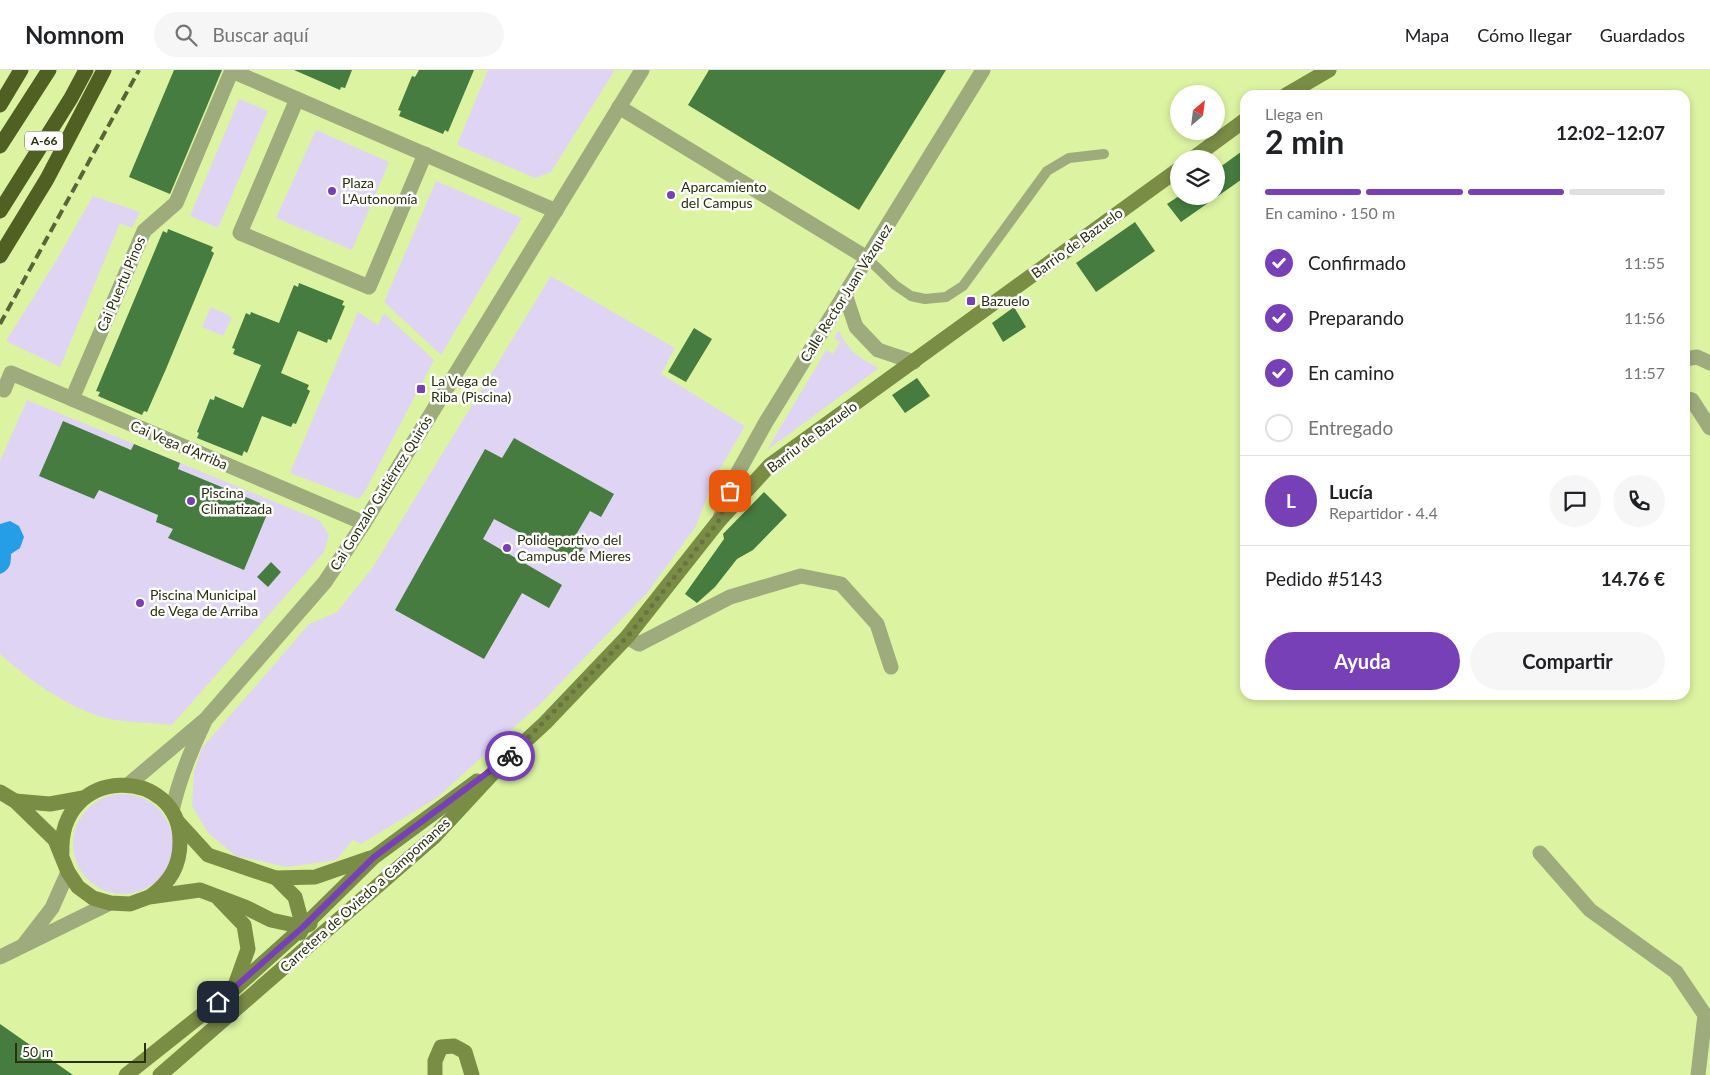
<!DOCTYPE html>
<html lang="es">
<head>
<meta charset="utf-8">
<style>
	:root { --surface:#fff; --page:#f6f6f6; --text:#202124; --muted:#757577; --line:#e0e0e0; --accent:#7840b7 }
	body { margin:0; font-family:Lato,sans-serif; background:var(--page); color:var(--text); height:100vh; display:flex; flex-direction:column; font-size:19px; white-space:nowrap }
	* { box-sizing:border-box; margin:0 }
	p { font-size:16px; color:var(--muted) }
	.icon { flex:none; width:28px; height:28px; fill:none; stroke:currentColor; stroke-width:2; stroke-linecap:round; stroke-linejoin:round }
	.map { position:relative; flex:1; overflow:hidden }
	.sheet { position:absolute; left:1240px; top:20px; width:450px; height:610px; display:flex; flex-direction:column; background:var(--surface); border-radius:15px; box-shadow:0 2px 8px #0003 }
	.sheet>* { flex:none }
	.needle { width:32px; rotate:28deg }
	.fabs { position:absolute; left:1170px; top:15px; display:grid; gap:10px }
	.fabs a { display:grid; place-items:center; width:55px; height:55px; border-radius:50%; background:var(--surface); box-shadow:0 2px 8px #0003; font-size:25px }
	.scale { position:absolute; left:15px; bottom:12px; width:131px; box-sizing:border-box; padding-left:5px; border:2px solid #28300f; border-top:0; font-size:14px; line-height:18px; white-space:nowrap; color:#28300f; -webkit-text-stroke:4px #fff; paint-order:stroke }
	.pin { position:absolute; display:grid; place-items:center; width:42px; height:42px; color:#fff; margin:-21px; border-radius:10px; box-shadow:0 2px 8px #0006 }
	.courier { position:absolute; display:grid; place-items:center; width:50px; height:50px; margin:-25px; border:4px solid #7840b7; border-radius:50%; background:#fff; color:#222; box-shadow:0 1px 6px #0007 }
	.summary em { font-style:normal; font-weight:700 }
	.summary div { display:flex; flex-direction:column-reverse }
	.summary { display:flex; align-items:center; justify-content:space-between; height:85px; padding:0 25px }
	h1 { font-size:32px; font-weight:700; line-height:38px }
	.bar { display:grid; grid-template-columns:repeat(4,1fr); gap:8px 5px; align-content:center; height:60px; padding:0 25px }
	.bar i { height:6px; border-radius:4px; background:var(--line) }
	.bar .on { background:var(--accent) }
	.bar p { grid-column:span 4 }
	.line { display:flex; align-items:center; gap:12px; padding:0 25px; border-top:1px solid var(--line) }
	.line div { flex:1 }
	.round { display:grid; place-items:center; flex:none; width:52px; height:52px; border-radius:26px; background:var(--page) }
	ol { padding:0 25px; list-style:none }
	li { display:flex; align-items:center; gap:15px; height:55px }
	li p { margin-inline-start:auto }
	li .icon { padding:5px; border-radius:50%; background:var(--accent); color:#fff; stroke-width:4 }
	li:last-child { color:var(--muted) }
	li i { width:28px; height:28px; border:2px solid var(--line); border-radius:50% }
	.action { display:flex; gap:10px; margin-top:auto; padding:10px 25px }
	.action a { flex:1; height:58px; border-radius:30px; background:var(--accent); color:#fff; font-size:20px; font-weight:700; line-height:58px; text-align:center }
	.action a+a { background:var(--page); color:var(--text) }
	header { display:flex; align-items:center; gap:30px; box-sizing:border-box; height:70px; padding:0 25px; background:var(--surface); border-bottom:1px solid var(--line) }
	header strong { font-size:24px }
	nav { display:flex; gap:28px; margin-inline-start:auto; font-size:18px }
	.search { width:350px; height:45px; background:var(--page); display:flex; align-items:center; gap:12px; box-sizing:border-box; padding:0 18px; border-radius:28px; color:var(--muted); font-size:19px }
	.map>svg:first-child { display:block }
	.green { fill:#dfd4f3 }
	.water { fill:#269ee7 }
	.building { fill:#467c3f }
	.lines { fill:none; stroke-linecap:round; stroke-linejoin:round }
	.lane { stroke:#9dab7d; stroke-width:10 }
	.street { stroke:#9dab7d; stroke-width:15 }
	.secondary { stroke:#7a8d45; stroke-width:15 }
	.highway { stroke:#505f22; stroke-width:15 }
	.rail { stroke:#596537; stroke-width:4; stroke-dasharray:10 5; stroke-linecap:butt }
	.done { stroke:#677542; stroke-width:5; stroke-dasharray:0 9 }
	.route { stroke:#7840b7; stroke-width:6 }
	.poi-dot { fill:#7840b7; stroke:#fff; stroke-width:2 }
	.labels { text-anchor:middle; stroke-width:5; stroke-linejoin:round; paint-order:stroke }
	.shield { fill:#fff; stroke:#686e57; stroke-width:1 }
	.shield-label { font-size:12px; font-weight:bold; fill:#28300f }
	.poi-label { font-size:14px; fill:#28300f; stroke:#fff; text-anchor:start }
	.street-label { font-size:14px; fill:#28300f; stroke:#fff }
</style>
</head>
<body>
<header>
<strong>Nomnom</strong>
<div class="search"><svg class="icon" aria-label="search" viewBox="0 0 24 24"><circle cx="10" cy="10" r="6"/><path d="M15 15l6 6"/></svg>Buscar aquí</div>
<nav><a>Mapa</a><a>Cómo llegar</a><a>Guardados</a></nav>
</header>
<div class="map">
<svg width="1710" height="1005" viewBox="0 0 1710 1005">
	<rect width="100%" height="100%" fill="#dcf4a2"/>
	<g class="green">
		<polygon points="488,0 615,0 551,102 535,108 457,75"/>
		<polygon points="239,29 268,41 218,158 190,146"/>
		<polygon points="316,60 389,92 352,180 276,148"/>
		<polygon points="436,111 522,148 441,285 384,232"/>
		<polygon points="93,126 140,142 132,158 120,153 60,297 6,271 53,196"/>
		<polygon points="551,206 675,278 661,304 745,356 714,409 696,456 647,523 542,632 438,727 361,774 353,770 336,790 288,797 236,786 208,763 192,736 194,702 202,678 309,554 337,542 373,497"/>
		<polygon points="211,237 232,247 223,266 202,257"/>
		<polygon points="358,242 378,255 384,243 434,290 364,423 358,429 290,403"/>
		<path d="M839,260C846,279 861,290 879,298L767,380L826,280L833,284L840,272L834,268Z"/>
		<path d="M27,330L302,443L319,450L329,465L324,482L172,655C152,653 116,652 98,646C62,633 29,610 0,584V391Z"/>
		<circle cx="123" cy="774" r="50"/>
	</g>
	<path class="water" d="M10,451L19,456L24,467L20,478L11,484C11,494 10,500 0,504V454Z"/>
	<g class="building">
		<polygon points="174,0 222,0 170,124 129,107"/>
		<polygon points="294,0 352,0 345,18 341,17 340,20"/>
		<polygon points="419,0 474,0 448,62 445,60 443,64 399,46 401,41 398,40 412,6 415,7"/>
		<polygon points="709,0 946,0 859,140 688,35"/>
		<polygon points="1245,79 1245,107 1181,152 1167,134 1179,126 1216,126 1216,100"/>
		<polygon points="1135,152 1155,181 1096,222 1076,193"/>
		<polygon points="168,159 213,177 211,181 214,183 166,299 147,342 144,341 142,345 98,326 100,322 96,321 163,161 167,163"/>
		<polygon points="299,213 344,231 342,235 345,236 331,270 328,269 327,273 298,261 281,303 309,315 307,319 310,321 296,354 293,353 291,357 262,346 247,383 244,381 242,386 197,368 199,363 197,362 210,329 214,330 215,326 243,338 261,295 233,284 235,279 232,278 246,243 250,245 251,242 279,253 294,215 298,217"/>
		<polygon points="1014,237 1026,257 1003,272 992,253"/>
		<polygon points="694,258 712,269 686,312 668,302"/>
		<polygon points="917,308 930,326 905,343 892,325"/>
		<polygon points="63,351 131,380 134,374 180,393 178,399 270,437 244,500 168,468 173,459 156,452 158,445 99,420 94,429 39,406"/>
		<polygon points="514,368 614,424 601,447 590,441 577,463 588,470 575,492 494,449 483,469 562,515 549,538 522,523 484,589 395,540 485,379 502,388"/>
		<polygon points="764,422 787,445 753,480 737,489 715,517 697,533 685,524 724,469 723,464"/>
		<polygon points="271,492 281,502 268,517 257,507"/>
		<polygon points="0,954 73,1005 0,1005"/>
	</g>
	<g class="lines">
		<polyline class="lane" points="867,188 895,215 911,226 925,229 946,227 963,216 1047,101 1069,88 1104,84"/>
		<g class="street">
			<polyline points="232,1 556,141"/>
			<polyline points="297,29 240,163 369,217 425,84"/>
			<polyline points="619,37 867,188"/>
			<polyline points="845,224 856,257 878,280 914,292"/>
			<polyline points="1685,289 1697,287 1710,293"/>
			<polyline points="4,320 11,303 364,453"/>
			<polyline points="1685,328 1692,330 1710,358"/>
			<polyline points="72,329 144,161 176,133 232,0"/>
			<polyline points="719,451 736,406 766,352 983,0"/>
			<polyline points="627,567 639,574 730,527 801,506 841,514 877,554 891,597"/>
			<polyline points="129,714 206,649 325,512 364,453 642,0"/>
			<path d="M172,741C179,710 190,682 204,653"/>
			<polyline points="1540,783 1590,840 1676,902 1705,945 1698,1005"/>
			<polyline points="25,873 52,838 68,802"/>
			<polyline points="0,887 110,833"/>
		</g>
		<g class="secondary">
			<polyline points="1286,25 1329,0"/>
			<polyline points="1192,89 1245,50"/>
			<polyline points="0,722 15,731 55,770 68,802 78,817 93,828 110,833 130,834 149,827 200,820 245,837 271,850 303,857 310,854"/>
			<polyline points="15,731 50,734 83,728"/>
			<polyline points="177,751 208,785 276,808 315,807 370,788"/>
			<path d="M62,783C58,694 181,695 180,772C180,796 170,812 151,826"/>
			<polyline points="276,808 295,827 303,857 300,863"/>
			<polyline points="219,829 244,855 248,879 234,918"/>
			<polyline points="126,1005 233,920 303,857 374,787 477,711"/>
			<polyline points="160,1005 435,766 506,689 545,653 627,567 718,452 770,395 1179,99"/>
			<polyline points="435,1005 435,991 441,977 454,976 465,982 472,1005"/>
		</g>
		<g class="highway">
			<polyline points="0,35 21,0"/>
			<polyline points="0,76 49,0"/>
			<polyline points="0,141 71,28 86,0"/>
			<polyline points="0,186 47,109 104,0"/>
		</g>
		<polyline class="rail" points="0,254 139,0"/>
	</g>
	<g class="lines">
		<polyline class="done" points="510,686 627,567 718,452 730,421"/>
		<polyline class="route" points="218,932 303,857 374,787 510,686"/>
	</g>
	<g class="poi-dot">
		<circle cx="332" cy="121" r="5"/>
		<circle cx="671" cy="125" r="5"/>
		<rect x="966" y="226" width="10" height="10" rx="2.5"/>
		<rect x="416" y="314" width="10" height="10" rx="2.5"/>
		<circle cx="191" cy="431" r="5"/>
		<circle cx="507" cy="478" r="5"/>
		<circle cx="140" cy="533" r="5"/>
	</g>
	<g class="labels">
		<rect class="shield" x="25" y="61.5" width="38" height="19" rx="4"/>
		<g class="shield-label">
			<text x="44" y="75">A-66</text>
		</g>
		<g class="poi-label">
			<text x="342" y="118">Plaza<tspan x="342" dy="16">L'Autonomía</tspan></text>
			<text x="681" y="122">Aparcamiento<tspan x="681" dy="16">del Campus</tspan></text>
			<text x="981" y="236">Bazuelo</text>
			<text x="431" y="316">La Vega de<tspan x="431" dy="16">Riba (Piscina)</tspan></text>
			<text x="201" y="428">Piscina<tspan x="201" dy="16">Climatizada</tspan></text>
			<text x="517" y="475">Polideportivo del<tspan x="517" dy="16">Campus de Mieres</tspan></text>
			<text x="150" y="530">Piscina Municipal<tspan x="150" dy="16">de Vega de Arriba</tspan></text>
		</g>
		<g class="street-label">
			<text transform="translate(1077 173) rotate(-36)" y="5">Barrio de Bazuelo</text>
			<text transform="translate(121 214) rotate(-67)" y="5">Cai Puertu Pinos</text>
			<text transform="translate(846 223) rotate(-58)" y="5">Calle Rector Juan Vázquez</text>
			<text transform="translate(812 367) rotate(-37)" y="5">Barriu de Bazuelo</text>
			<text transform="translate(179 375) rotate(23)" y="5">Cai Vega d'Arriba</text>
			<text transform="translate(381 423) rotate(-58)" y="5">Cai Gonzalo Gutiérrez Quirós</text>
			<text transform="translate(365 825) rotate(-42)" y="5">Carretera de Oviedo a Campomanes</text>
		</g>
	</g>
</svg>
<div class="fabs">
<a><svg class="needle" viewBox="-14 -14 28 28"><path d="M0-13l5 13h-10z" fill="#e53935"/><path d="M0 13l5-13h-10z" fill="#757577"/></svg></a>
<a><svg class="icon" aria-label="layers" viewBox="0 0 24 24"><path d="M12 4l9 5-9 5-9-5zM3 14l9 5 9-5"/></svg></a>
</div>
<div class="scale">50 m</div>
<div class="pin" style="left:730px;top:421px;background:#ea580c"><svg class="icon" aria-label="bag" viewBox="0 0 24 24"><path d="M5 8h14l-1 12H6zM9 8a3 3 0 0 1 6 0"/></svg></div>
<div class="pin" style="left:218px;top:932px;background:#1f2937"><svg class="icon" aria-label="home" viewBox="0 0 24 24"><path d="M3 11l9-7 9 7M6 9v11h12V9"/></svg></div>
<div class="courier" style="left:510px;top:686px"><svg class="icon" aria-label="bike" viewBox="0 0 24 24"><circle cx="6" cy="16" r="4"/><circle cx="18" cy="16" r="4"/><path d="M6 16l4-8h5l3 8M10 8l3 8H6M13 5h3"/></svg></div>
<section class="sheet">
<div class="summary"><div><h1>2 min</h1><p>Llega en</p></div><em>12:02–12:07</em></div>
<div class="bar"><i class="on"></i><i class="on"></i><i class="on"></i><i></i><p>En camino · 150 m</p></div>
<ol>
<li><svg class="icon" aria-label="check" viewBox="0 0 24 24"><path d="M5 12l5 5 9-10"/></svg>Confirmado<p>11:55</p></li>
<li><svg class="icon" aria-label="check" viewBox="0 0 24 24"><path d="M5 12l5 5 9-10"/></svg>Preparando<p>11:56</p></li>
<li><svg class="icon" aria-label="check" viewBox="0 0 24 24"><path d="M5 12l5 5 9-10"/></svg>En camino<p>11:57</p></li>
<li><i></i>Entregado</li>
</ol>
<div class="line" style="height:90px"><b class="round" style="background:var(--accent);color:#fff">L</b><div><b>Lucía</b><p>Repartidor · 4.4</p></div><a class="round"><svg class="icon" aria-label="chat" viewBox="0 0 24 24"><path d="M4 5h16v11H9l-5 4z"/></svg></a><a class="round"><svg class="icon" aria-label="phone" viewBox="0 0 24 24"><path d="M5 4h4l2 5-3 2q2 4 5 5l2-3 5 2v4C11 20 4 13 5 4z"/></svg></a></div>
<div class="line" style="height:65px"><div>Pedido #5143</div><b>14.76 €</b></div>
<div class="action"><a>Ayuda</a><a>Compartir</a></div>
</section>
</div>
</body>
</html>
